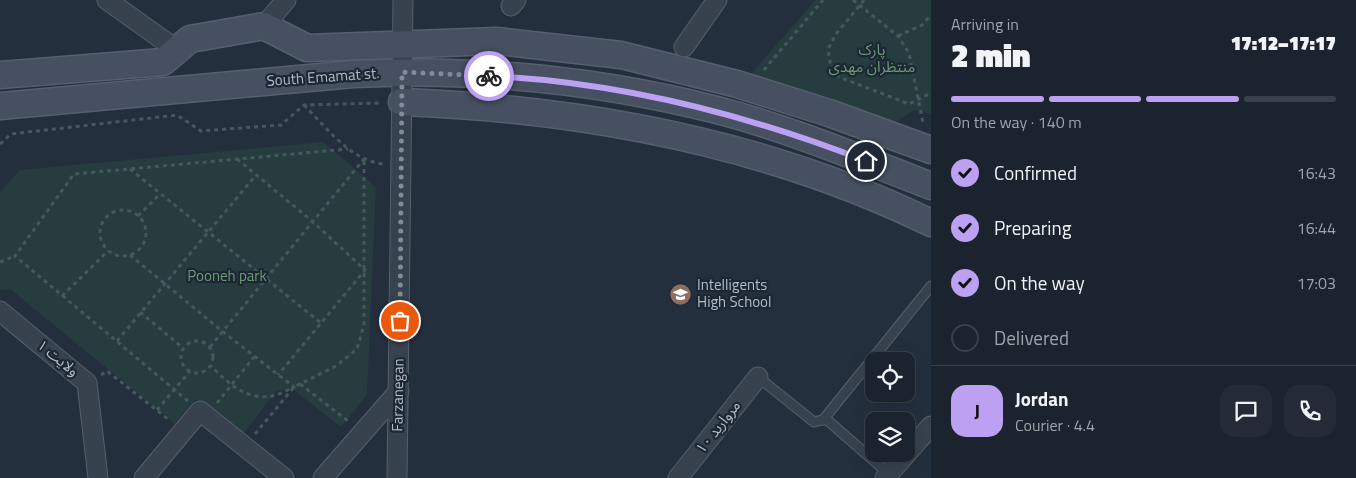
<!DOCTYPE html>
<html lang="en">
<head>
<meta charset="utf-8">
<style>
	:root { --surface:#1b232e; --page:#242b36; --text:#f1f3f6; --muted:#a0a4aa; --line:#39404a; --accent:#bca0f2 }
	body { margin:0; font-family:"Titillium Web","Noto Sans Arabic",sans-serif; background:var(--page); color:var(--text); height:100vh; display:flex; flex-direction:column; font-size:19px; white-space:nowrap }
	* { box-sizing:border-box; margin:0 }
	p { font-size:16px; color:var(--muted) }
	.icon { flex:none; width:28px; height:28px; fill:none; stroke:currentColor; stroke-width:2; stroke-linecap:round; stroke-linejoin:round }
	.map { position:relative; flex:1; overflow:hidden }
	.side { display:flex; flex-direction:column; background:var(--surface); width:425px }
	.side>* { flex:none }
	.buttons { position:absolute; left:865px; top:352px; display:grid; gap:10px }
	.buttons a { display:grid; place-items:center; width:50px; height:50px; border-radius:10px; background:var(--surface); box-shadow:0 5px 20px #0002,0 0 0 1px var(--line); font-size:25px }
	.pin { position:absolute; display:grid; place-items:center; width:42px; height:42px; color:#fff; margin:-21px; border:2px solid #fff; border-radius:50%; box-shadow:0 1px 5px #0007 }
	.courier { position:absolute; display:grid; place-items:center; width:50px; height:50px; margin:-25px; border:4px solid #bca0f2; border-radius:50%; background:#fff; color:#222; box-shadow:0 1px 6px #0007 }
	.headline em { font-style:normal; font-weight:800 }
	.headline div { display:flex; flex-direction:column-reverse }
	.headline { display:flex; align-items:center; justify-content:space-between; height:85px; padding:0 20px }
	h1 { font-size:32px; font-weight:800; line-height:38px }
	.bar { display:grid; grid-template-columns:repeat(4,1fr); gap:8px 5px; align-content:center; height:60px; padding:0 20px }
	.bar i { height:6px; border-radius:4px; background:var(--line) }
	.bar .on { background:var(--accent) }
	.bar p { grid-column:span 4 }
	.line { display:flex; align-items:center; gap:12px; padding:0 20px; border-top:1px solid var(--line) }
	.line div { flex:1 }
	.round { display:grid; place-items:center; flex:none; width:52px; height:52px; border-radius:15px; background:var(--page) }
	ol { padding:0 20px; list-style:none }
	li { display:flex; align-items:center; gap:15px; height:55px }
	li p { margin-inline-start:auto }
	li .icon { padding:5px; border-radius:50%; background:var(--accent); color:#111; stroke-width:4 }
	li:last-child { color:var(--muted) }
	li i { width:28px; height:28px; border:2px solid var(--line); border-radius:50% }
	main { display:flex; flex:1; min-height:0 }
	.map>svg:first-child { display:block }
	.green { fill:#263c3f }
	.lines { fill:none; stroke-linecap:round; stroke-linejoin:round }
	.lane-casing { stroke:#565f6c; stroke-width:11 }
	.street-casing { stroke:#565f6c; stroke-width:21 }
	.secondary-casing { stroke:#565f6c; stroke-width:29 }
	.path { stroke:#44595c; stroke-width:3; stroke-dasharray:4 4; stroke-linecap:butt }
	.lane { stroke:#38414e; stroke-width:9 }
	.street { stroke:#38414e; stroke-width:19 }
	.secondary { stroke:#465061; stroke-width:26 }
	.done { stroke:#828b98; stroke-width:5; stroke-dasharray:0 9 }
	.route { stroke:#bca0f2; stroke-width:6 }
	.labels { text-anchor:middle; stroke-width:4.5; stroke-linejoin:round; paint-order:stroke }
	.park-label { font-size:15px; fill:#6b9a76; stroke:#1d2633 }
	.street-label { font-size:15px; fill:#b4bcc9; stroke:#1d2633 }
	.poi-label { font-size:15px; fill:#b4bcc9; stroke:#1d2633; text-anchor:start }
</style>
</head>
<body>
<main>
<div class="map">
<svg width="931" height="478" viewBox="0 0 931 478">
	<rect width="100%" height="100%" fill="#242f3e"/>
	<g class="green">
		<polygon points="815,0 931,0 931,114 915,110 886,127 746,80"/>
		<polygon points="323,142 376,187 367,395 341,427 291,388 275,392 242,436 196,399 175,424 10,289 0,290 0,192 20,170"/>
	</g>
	<g class="lines">
		<defs>
			<g id="lane">
				<polyline points="758,377 814,422 826,419 889,474"/>
				<polyline points="823,420 931,286"/>
			</g>
			<g id="street">
				<polyline points="107,0 177,50"/>
				<polyline points="511,6 516,0"/>
				<polyline points="264,26 286,0"/>
				<polyline points="684,47 717,0"/>
				<polyline points="0,311 87,383 98,478"/>
				<polyline points="144,478 200,411 284,478"/>
				<polyline points="323,478 399,391"/>
				<polyline points="397,478 403,0"/>
				<polyline points="678,478 758,377"/>
				<polyline points="885,478 931,426"/>
			</g>
			<g id="secondary">
				<polyline points="0,75 163,62 190,39 264,26 307,48 497,41 621,55 737,84 829,113 931,150"/>
				<path d="M402,102C584,109 767,143 931,223"/>
				<path d="M0,106L353,74C475,68 599,80 717,110C790,129 861,159 931,186"/>
			</g>
		</defs>
		<use href="#lane" class="lane-casing"/>
		<use href="#street" class="street-casing"/>
		<use href="#secondary" class="secondary-casing"/>
		<g class="path">
			<polyline points="853,0 898,36 909,53 923,123"/>
			<polyline points="864,0 836,34 828,49 830,62 839,77 909,104 931,93"/>
			<polyline points="898,36 922,25 931,15"/>
			<polyline points="764,70 823,0"/>
			<path d="M304,105C327,128 350,160 383,164"/>
			<polyline points="0,144 11,134 177,115 201,131 281,125 304,105 380,103"/>
			<polyline points="237,159 312,221 365,270 278,375"/>
			<polyline points="130,169 321,323"/>
			<circle cx="123" cy="233" r="23"/>
			<polyline points="138,216 160,194"/>
			<path d="M130,255L222,331L294,387C287,390 279,395 272,396C246,401 227,382 211,366"/>
			<polyline points="0,262 15,256"/>
			<polyline points="62,296 108,251"/>
			<polyline points="140,312 183,348"/>
			<polyline points="117,341 256,175"/>
			<circle cx="197" cy="357" r="16"/>
			<polyline points="210,347 364,159"/>
			<polyline points="101,375 107,371 169,420"/>
			<polyline points="300,384 348,421"/>
			<polyline points="188,401 15,256 74,174 348,149"/>
			<polyline points="217,403 254,357"/>
			<polyline points="157,410 190,371"/>
			<polyline points="255,434 294,387 336,366 357,349 364,325 364,158"/>
		</g>
		<use href="#lane" class="lane"/>
		<use href="#street" class="street"/>
		<use href="#secondary" class="secondary"/>
	</g>
	<g class="lines">
		<polyline class="done" points="400,321 402,72 489,76"/>
		<path class="route" d="M489,76C619,82 745,114 866,161"/>
	</g>
	<defs>
		<symbol id="school-disc" viewBox="-11 -11 22 22"><circle r="9.5" fill="#8d6e63" stroke="#1d2633"/><path d="M0-5L7-2L0 1L-7-2ZM-4 1L0 2.5L4 1V4Q0 6-4 4Z" fill="#fff"/></symbol>
	</defs>
	<g fill-rule="evenodd">
		<use href="#school-disc" x="668" y="282" width="25" height="25"/>
	</g>
	<g class="labels">
		<g class="park-label">
			<text x="872" y="55">پارک<tspan x="872" dy="17">منتظران مهدی</tspan></text>
			<text x="227" y="281">Pooneh park</text>
		</g>
		<g class="street-label">
			<text transform="translate(323 77) rotate(-4)" y="5">South Emamat st.</text>
			<text transform="translate(58 358) rotate(39)" y="5">ولایت ۱</text>
			<text transform="translate(398 395) rotate(-89)" y="5">Farzanegan</text>
			<text transform="translate(718 427) rotate(-52)" y="5">مروارید ۱۰</text>
		</g>
		<g class="poi-label">
			<text x="697" y="290">Intelligents<tspan x="697" dy="17">High School</tspan></text>
		</g>
	</g>
</svg>
<div class="buttons">
<a><svg class="icon" aria-label="locate" viewBox="0 0 24 24"><circle cx="12" cy="12" r="6"/><path d="M12 2v4M12 18v4M2 12h4M18 12h4"/></svg></a>
<a><svg class="icon" aria-label="layers" viewBox="0 0 24 24"><path d="M12 4l9 5-9 5-9-5zM3 14l9 5 9-5"/></svg></a>
</div>
<div class="pin" style="left:400px;top:321px;background:#ea580c"><svg class="icon" aria-label="bag" viewBox="0 0 24 24"><path d="M5 8h14l-1 12H6zM9 8a3 3 0 0 1 6 0"/></svg></div>
<div class="pin" style="left:866px;top:161px;background:#1f2937"><svg class="icon" aria-label="home" viewBox="0 0 24 24"><path d="M3 11l9-7 9 7M6 9v11h12V9"/></svg></div>
<div class="courier" style="left:489px;top:76px"><svg class="icon" aria-label="bike" viewBox="0 0 24 24"><circle cx="6" cy="16" r="4"/><circle cx="18" cy="16" r="4"/><path d="M6 16l4-8h5l3 8M10 8l3 8H6M13 5h3"/></svg></div>
</div>
<section class="side">
<div class="headline"><div><h1>2 min</h1><p>Arriving in</p></div><em>17:12–17:17</em></div>
<div class="bar"><i class="on"></i><i class="on"></i><i class="on"></i><i></i><p>On the way · 140 m</p></div>
<ol>
<li><svg class="icon" aria-label="check" viewBox="0 0 24 24"><path d="M5 12l5 5 9-10"/></svg>Confirmed<p>16:43</p></li>
<li><svg class="icon" aria-label="check" viewBox="0 0 24 24"><path d="M5 12l5 5 9-10"/></svg>Preparing<p>16:44</p></li>
<li><svg class="icon" aria-label="check" viewBox="0 0 24 24"><path d="M5 12l5 5 9-10"/></svg>On the way<p>17:03</p></li>
<li><i></i>Delivered</li>
</ol>
<div class="line" style="height:90px"><b class="round" style="background:var(--accent);color:#111">J</b><div><b>Jordan</b><p>Courier · 4.4</p></div><a class="round"><svg class="icon" aria-label="chat" viewBox="0 0 24 24"><path d="M4 5h16v11H9l-5 4z"/></svg></a><a class="round"><svg class="icon" aria-label="phone" viewBox="0 0 24 24"><path d="M5 4h4l2 5-3 2q2 4 5 5l2-3 5 2v4C11 20 4 13 5 4z"/></svg></a></div>
</section>
</main>
</body>
</html>
